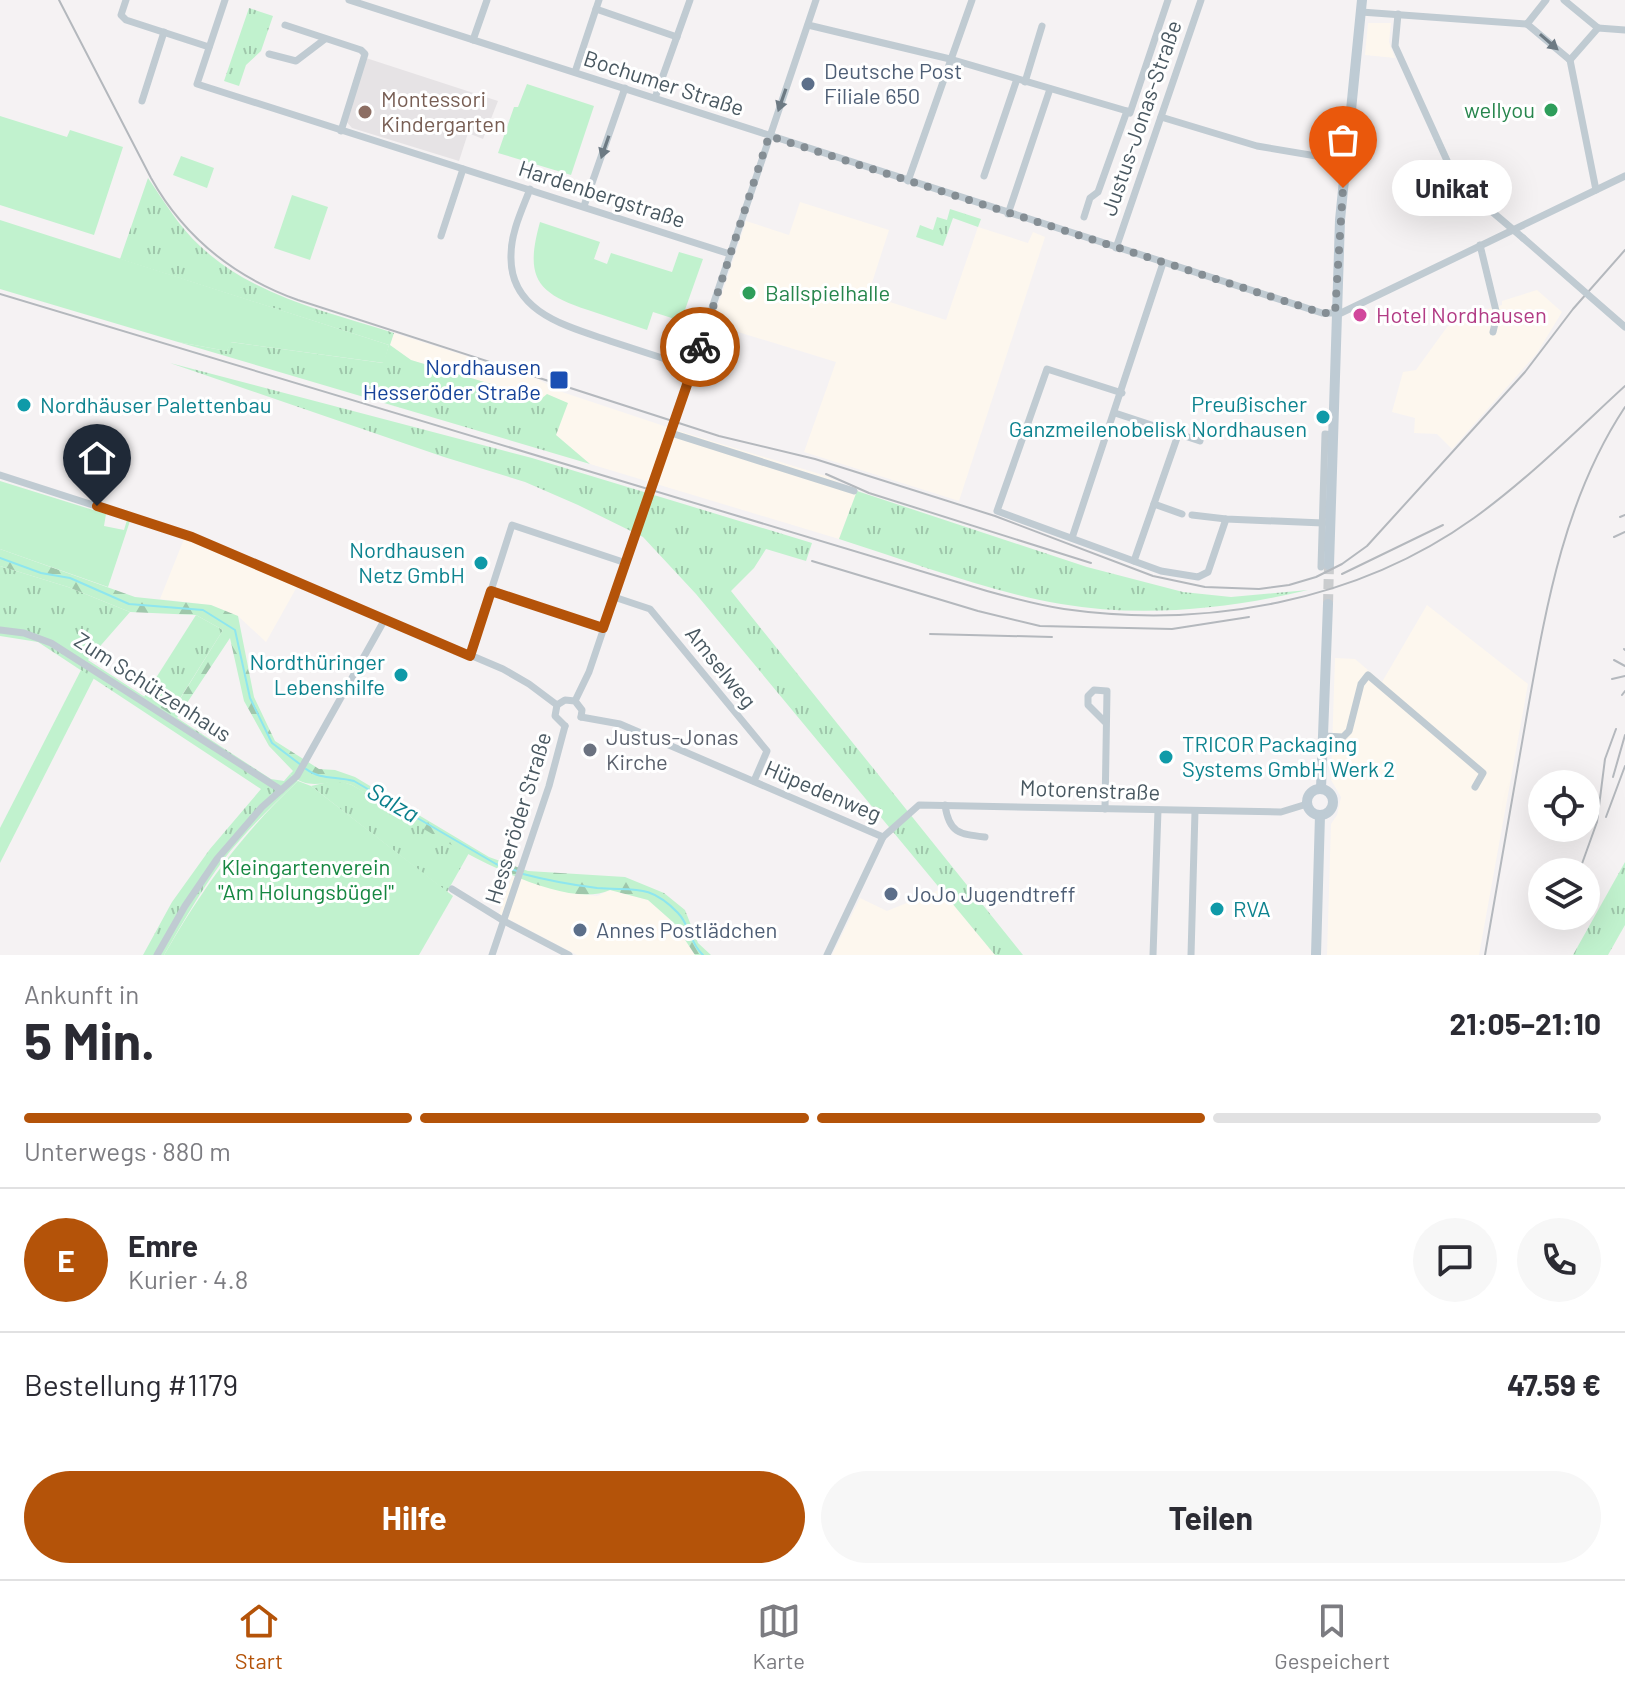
<!DOCTYPE html>
<html lang="de">
<head>
<meta charset="utf-8">
<style>
	:root { --surface:#fff; --page:#f7f7f7; --text:#2b2b33; --muted:#7c7c81; --line:#e1e1e2; --accent:#b45309 }
	body { margin:0; font-family:Barlow,sans-serif; background:var(--page); color:var(--text); height:100vh; display:flex; flex-direction:column; font-size:30px; white-space:nowrap }
	* { box-sizing:border-box; margin:0 }
	p { font-size:26px; color:var(--muted) }
	.icon { flex:none; width:44px; height:44px; fill:none; stroke:currentColor; stroke-width:2; stroke-linecap:round; stroke-linejoin:round }
	.map { position:relative; height:955px; overflow:hidden }
	.side { display:flex; flex-direction:column; background:var(--surface); flex:1 }
	.side>* { flex:none }
	.controls { position:absolute; left:1528px; top:770px; display:grid; gap:16px }
	.controls a { display:grid; place-items:center; width:72px; height:72px; border-radius:50%; background:var(--surface); box-shadow:0 8px 32px #0002; font-size:40px }
	.pin { position:absolute; display:grid; place-items:center; width:68px; height:68px; color:#fff; margin:-82px -34px; border-radius:50% 50% 50% 0; rotate:-45deg; box-shadow:0 0 8px #0007 }
	.pin .icon { rotate:45deg }
	.courier { position:absolute; display:grid; place-items:center; width:80px; height:80px; margin:-40px; border:6px solid #b45309; border-radius:50%; background:#fff; color:#222; box-shadow:0 2px 10px #0007 }
	.bubble { position:absolute; height:56px; border-radius:28px; background:var(--surface); box-shadow:0 8px 32px #0002; font-size:26px; font-weight:700; line-height:56px; text-align:center }
	.summary em { font-style:normal; font-weight:700 }
	.summary div { display:flex; flex-direction:column-reverse }
	.summary { display:flex; align-items:center; justify-content:space-between; height:136px; padding:0 24px }
	h1 { font-size:52px; font-weight:700; line-height:60px }
	.bar { display:grid; grid-template-columns:repeat(4,1fr); gap:12px 8px; align-content:center; height:96px; padding:0 24px }
	.bar i { height:10px; border-radius:6px; background:var(--line) }
	.bar .active { background:var(--accent) }
	.bar p { grid-column:span 4 }
	.line { display:flex; align-items:center; gap:20px; padding:0 24px; border-top:2px solid var(--line) }
	.line div { flex:1 }
	.round { display:grid; place-items:center; flex:none; width:84px; height:84px; border-radius:42px; background:var(--page) }
	.button { display:flex; gap:16px; margin-top:auto; padding:16px 24px }
	.button a { flex:1; height:92px; border-radius:48px; background:var(--accent); color:#fff; font-size:32px; font-weight:700; line-height:92px; text-align:center }
	.button a+a { background:var(--page); color:var(--text) }
	.tab-bar { display:flex; justify-content:space-around; align-items:center; height:112px; border-top:2px solid var(--line); background:var(--surface); font-size:22px; color:var(--muted) }
	.tab-bar a { display:grid; justify-items:center; gap:4px }
	.tab-bar .active { color:var(--accent) }
	.map>svg:first-child { display:block }
	.commercial { fill:#fdf7ee }
	.education { fill:#e6e3e5 }
	.grass { fill:url(#grass-tufts) }
	.forest { fill:url(#forest-firs) }
	.green { fill:#c1f2ce }
	.lines { fill:none; stroke-linecap:round; stroke-linejoin:round }
	.stream { stroke:#8ee6ef; stroke-width:2 }
	.secondary-tunnel { stroke:#caccce; stroke-width:10; stroke-dasharray:10 5; stroke-linecap:butt }
	.minor { stroke:#c0cbd2; stroke-width:7 }
	.secondary { stroke:#becbd4; stroke-width:10 }
	.rail { stroke:#b4b8bd; stroke-width:2 }
	.minor-bridge { stroke:#c0cbd2; stroke-width:7 }
	.oneway { fill:#6d7a83 }
	.done { stroke:#858e94; stroke-width:8; stroke-dasharray:0 14.4 }
	.route { stroke:#b45309; stroke-width:10 }
	.service-dot { fill:#5c6f8a; stroke:#fff; stroke-width:3 }
	.leisure-dot { fill:#2e9e5b; stroke:#fff; stroke-width:3 }
	.education-dot { fill:#8d6e63; stroke:#fff; stroke-width:3 }
	.hotel-dot { fill:#d1479c; stroke:#fff; stroke-width:3 }
	.transit-dot { fill:#1a4fb4; stroke:#fff; stroke-width:3 }
	.culture-dot { fill:#0f9aa8; stroke:#fff; stroke-width:3 }
	.worship-dot { fill:#6b7280; stroke:#fff; stroke-width:3 }
	.labels { text-anchor:middle; stroke-width:6; stroke-linejoin:round; paint-order:stroke }
	.service-label { font-size:22px; fill:#4e5e75; stroke:#fff; text-anchor:start }
	.street-label { font-size:22px; fill:#495861; stroke:#fff }
	.education-label { font-size:22px; fill:#785e54; stroke:#fff; text-anchor:start }
	.leisure-label { font-size:22px; fill:#27864d; stroke:#fff; text-anchor:end }
	.hotel-label { font-size:22px; fill:#b23c85; stroke:#fff; text-anchor:start }
	.transit-label { font-size:22px; fill:#164399; stroke:#fff; text-anchor:end }
	.culture-label { font-size:22px; fill:#0d838f; stroke:#fff; text-anchor:end }
	.worship-label { font-size:22px; fill:#5b616d; stroke:#fff; text-anchor:start }
	.park-label { font-size:22px; fill:#158741; stroke:#fff }
	.water-label { font-size:24px; font-style:italic; fill:#0a7f8c; stroke:#fff }
</style>
</head>
<body>
<div class="map">
<svg width="1625" height="955" viewBox="0 0 1625 955">
	<defs>
		<pattern id="grass-tufts" width="24" height="20" patternUnits="userSpaceOnUse" patternTransform="scale(2)"><rect width="24" height="20" fill="#c1f2ce"/><path d="M3 7l-1-3M5 7V3M7 7l1-3M15 17l-1-3M17 17v-4M19 17l1-3" fill="none" stroke="#9fc7ab"/></pattern>
		<pattern id="forest-firs" width="22" height="20" patternUnits="userSpaceOnUse" patternTransform="scale(2)"><rect width="22" height="20" fill="#c1f2ce"/><path d="M5 1l3.5 6h-7zM16 11l3.5 6h-7z" fill="#9fc7ab"/></pattern>
	</defs>
	<rect width="100%" height="100%" fill="#f5f2f3"/>
	<g class="commercial">
		<polygon points="1368,23 1391,23 1389,42 1395,58 1365,55"/>
		<polygon points="800,202 889,230 868,295 946,320 978,227 1028,243 1033,232 1045,237 959,501 804,452 836,362 712,324 746,221 789,235"/>
		<polygon points="1537,290 1562,312 1537,353 1452,449 1437,434 1414,433 1415,418 1392,412 1403,372 1416,370 1447,327 1465,316 1502,305 1502,301"/>
		<polygon points="394,333 538,379 559,391 676,430 826,476 857,491 839,539 590,464 556,435 567,403 541,399 411,360 389,345"/>
		<polygon points="184,539 298,585 266,642 238,616 211,605 160,599"/>
		<polygon points="1427,605 1528,684 1479,955 1327,955 1331,824 1337,815 1341,797 1331,780 1335,658 1355,659 1382,682"/>
		<polygon points="512,876 576,893 597,896 610,890 648,900 674,923 695,955 577,955 499,914"/>
		<polygon points="941,889 995,955 832,955 860,898 887,911"/>
	</g>
	<polygon class="education" points="366,58 498,101 483,139 468,133 459,161 352,128 346,121"/>
	<g class="grass">
		<polygon points="249,8 273,16 261,51 246,65 239,86 224,81"/>
		<path d="M148,178C164,201 179,227 200,246C253,296 327,312 394,333L390,345L411,360L541,399L547,394L568,403L556,435L590,464L178,342L227,351L230,342L383,363L389,345L120,259Z"/>
		<polygon points="950,209 981,219 978,227 953,218 943,246 916,237 920,225 933,230 937,217 947,220"/>
		<polygon points="170,363 532,458 812,543 806,561 766,549 754,568 731,591 1023,955 995,955 696,594 643,537 578,505 525,482 444,457"/>
		<path d="M857,491L1087,567L1183,592L1231,597L1308,590C1228,609 1143,618 1061,604C986,591 912,562 839,539Z"/>
		<path d="M0,566L68,587L130,612L88,660L271,779L284,781L290,774L298,781C272,806 246,831 224,859C202,889 183,922 164,955H143L172,902L210,849L261,789L38,642L0,636Z"/>
		<polygon points="196,615 223,630 174,708 147,692"/>
		<polygon points="337,780 352,785 469,853 447,892 311,786"/>
		<polygon points="1625,862 1625,925 1608,955 1573,955"/>
	</g>
	<path class="forest" d="M0,549L135,597L211,605L238,616L254,697L275,741L319,769L335,770L355,777L489,857L528,871L625,877L664,893L685,910L698,943L711,955H695L674,923L648,900L610,890C552,917 405,817 352,785C328,776 312,794 290,774L293,771L269,746L244,701L230,638L177,718L144,697L147,692L175,707L223,630L196,615L130,612L68,587L0,566Z"/>
	<g class="green">
		<polygon points="527,84 594,106 571,175 498,153 514,107 518,107"/>
		<polygon points="0,116 67,137 70,130 123,147 94,235 0,205"/>
		<polygon points="181,156 214,168 207,188 173,175"/>
		<polygon points="292,195 328,207 310,260 274,248"/>
		<polygon points="0,220 389,345 384,363 231,342 227,351 178,342 0,289"/>
		<path d="M540,222L600,242L594,259L607,264L611,253L672,272L679,252L703,259L681,321L653,312L647,330C627,323 608,317 588,310C535,293 525,276 540,222Z"/>
		<polygon points="0,481 106,514 104,526 124,530 127,520 130,521 108,587 0,549"/>
		<polygon points="81,670 94,678 0,863 0,828"/>
		<path d="M298,781L311,786L453,896L419,955H164C204,886 240,836 298,781Z"/>
	</g>
	<g class="lines">
		<g class="stream">
			<polyline points="0,558 41,573 70,578 129,604 203,610 235,630 250,698 272,743 301,765"/>
			<path d="M306,769C320,780 337,776 354,781L496,864L517,871"/>
			<path d="M523,874C546,880 573,885 597,888C634,891 649,883 678,913C690,925 689,942 703,955"/>
		</g>
		<polyline class="secondary-tunnel" points="1328,604 1329,565"/>
		<g class="minor">
			<polyline points="126,0 121,15 126,20 209,47"/>
			<polyline points="225,0 197,84 730,254"/>
			<polyline points="349,0 1322,313 1341,313 1625,176"/>
			<polyline points="1564,0 1598,28"/>
			<polyline points="596,9 677,37"/>
			<polyline points="1361,12 1527,24"/>
			<polyline points="1398,14 1395,46 1454,176 1463,187 1523,238"/>
			<polyline points="1527,24 1570,60"/>
			<polyline points="1527,24 1546,0"/>
			<polyline points="285,25 361,50 365,54 341,131"/>
			<polyline points="808,25 950,59 1127,111"/>
			<polyline points="1598,28 1625,30"/>
			<polyline points="473,40 487,0"/>
			<polyline points="269,54 296,61 325,39"/>
			<polyline points="1570,60 1596,190"/>
			<polyline points="1570,60 1598,28"/>
			<polyline points="575,72 599,0"/>
			<polyline points="1025,82 1042,26"/>
			<polyline points="655,98 690,0"/>
			<polyline points="142,101 164,32"/>
			<polyline points="1161,117 1257,146 1346,161"/>
			<polyline points="984,176 1017,79"/>
			<polyline points="908,181 972,0"/>
			<path d="M530,189C522,210 511,232 511,255C509,312 566,326 610,341C638,350 665,359 693,368"/>
			<polyline points="584,206 625,88"/>
			<polyline points="1008,214 1050,89"/>
			<polyline points="1084,217 1090,198 1098,192 1127,111 1130,113 1168,0"/>
			<polyline points="441,236 463,169"/>
			<polyline points="1480,245 1497,315 1493,332"/>
			<polyline points="1116,248 1201,0"/>
			<polyline points="1122,393 1047,369 997,511 1161,571 1198,577 1208,572 1226,519"/>
			<polyline points="1115,413 1200,441"/>
			<polyline points="671,433 854,491"/>
			<polyline points="0,475 192,537 503,669 529,684 557,705"/>
			<polyline points="1154,504 1182,514"/>
			<polyline points="1192,515 1226,519 1323,523"/>
			<polyline points="1072,538 1163,263"/>
			<polyline points="1134,561 1178,435"/>
			<polyline points="1321,567 1325,434 1333,435"/>
			<polyline points="491,591 603,628"/>
			<polyline points="614,597 650,609 767,751 754,781"/>
			<polyline points="0,630 24,633 51,643 281,790"/>
			<polyline points="470,656 512,525 626,563"/>
			<polyline points="575,701 589,672 816,0"/>
			<polyline points="557,705 565,700 575,701 582,710 581,717"/>
			<polyline points="557,705 555,716 565,726"/>
			<polyline points="581,717 620,724 883,837"/>
			<polyline points="1324,736 1343,737 1349,731 1361,684 1368,675 1483,773 1475,787"/>
			<path d="M945,805C949,833 959,834 985,837"/>
			<polyline points="1105,809 1107,691 1094,690 1088,696 1088,705 1106,723"/>
			<polyline points="452,889 504,921 569,955"/>
			<polyline points="157,955 185,906 217,859 262,807 297,776 385,619"/>
			<polyline points="492,955 549,786 565,726"/>
			<polyline points="827,955 883,837 919,805 1281,812 1307,804"/>
			<polyline points="1153,955 1158,810"/>
			<polyline points="1191,955 1195,811"/>
		</g>
		<g class="secondary">
			<polyline points="1329,565 1340,220 1362,0"/>
			<polyline points="1321,788 1328,604"/>
			<circle cx="1320" cy="802" r="13"/>
			<polyline points="1316,955 1320,815"/>
		</g>
		<g class="rail">
			<path d="M59,0L151,178C184,237 234,277 298,300L719,436L815,459L995,516L1153,576L1205,587L1259,589L1289,585L1316,577L1342,564L1367,546L1525,372L1573,309L1625,250"/>
			<path d="M0,294L987,591C1012,598 1038,605 1064,609C1205,629 1357,602 1474,518C1528,479 1576,431 1625,386"/>
			<polyline points="826,474 869,493 1091,563"/>
			<polyline points="1620,517 1625,515"/>
			<polyline points="1614,537 1625,532"/>
			<polyline points="812,561 978,611 1040,626 1172,629 1249,617"/>
			<polyline points="1342,574 1443,525"/>
			<polyline points="930,634 1052,637"/>
			<polyline points="1624,649 1625,650"/>
			<polyline points="1614,660 1625,666"/>
			<polyline points="1612,679 1625,676"/>
			<polyline points="1622,695 1625,691"/>
			<polyline points="1613,777 1625,735"/>
			<polyline points="1606,817 1625,766"/>
			<polyline points="1579,872 1597,822 1605,759 1616,729"/>
			<polyline points="1548,924 1553,916"/>
			<path d="M1485,955C1499,875 1513,794 1527,714C1546,607 1564,499 1625,407"/>
		</g>
		<polyline class="minor-bridge" points="1523,238 1625,327"/>
	</g>
	<defs><path id="oneway-solid" d="M-6-.8H1V-3.2L6.5 0L1 3.2V.8H-6Z" transform="scale(2)"/></defs>
	<g class="oneway">
		<use href="#oneway-solid" transform="translate(1549 42) rotate(41)"/>
		<use href="#oneway-solid" transform="translate(782 100) rotate(109)"/>
		<use href="#oneway-solid" transform="translate(605 147) rotate(109)"/>
	</g>
	<g class="lines">
		<polyline class="done" points="700,347 769,136 1322,313 1335,313 1343,188"/>
		<polyline class="route" points="97,506 192,537 470,656 491,591 603,628 700,347"/>
	</g>
	<g class="service-dot">
		<circle cx="808" cy="84" r="8"/>
		<circle cx="891" cy="894" r="8"/>
		<circle cx="580" cy="930" r="8"/>
	</g>
	<g class="leisure-dot">
		<circle cx="1551" cy="110" r="8"/>
		<circle cx="749" cy="293" r="8"/>
	</g>
	<circle class="education-dot" cx="365" cy="112" r="8"/>
	<circle class="hotel-dot" cx="1360" cy="315" r="8"/>
	<rect class="transit-dot" x="549" y="370" width="20" height="20" rx="4"/>
	<g class="culture-dot">
		<circle cx="24" cy="405" r="8"/>
		<circle cx="1323" cy="417" r="8"/>
		<circle cx="481" cy="563" r="8"/>
		<circle cx="401" cy="675" r="8"/>
		<circle cx="1166" cy="757" r="8"/>
		<circle cx="1217" cy="909" r="8"/>
	</g>
	<circle class="worship-dot" cx="590" cy="750" r="8"/>
	<g class="labels">
		<g class="service-label">
			<text x="824" y="79">Deutsche Post<tspan x="824" dy="25">Filiale 650</tspan></text>
			<text x="907" y="902">JoJo Jugendtreff</text>
			<text x="596" y="938">Annes Postlädchen</text>
		</g>
		<g class="street-label">
			<text transform="translate(664 83) rotate(18)" y="8">Bochumer Straße</text>
			<text transform="translate(1141 118) rotate(-71)" y="8">Justus-Jonas-Straße</text>
			<text transform="translate(602 194) rotate(18)" y="8">Hardenbergstraße</text>
			<text transform="translate(721 667) rotate(51)" y="8">Amselweg</text>
			<text transform="translate(153 687) rotate(33)" y="8">Zum Schützenhaus</text>
			<text transform="translate(1090 790) rotate(2)" y="8">Motorenstraße</text>
			<text transform="translate(823 791) rotate(23)" y="8">Hüpedenweg</text>
			<text transform="translate(518 818) rotate(-73)" y="8">Hesseröder Straße</text>
		</g>
		<g class="education-label">
			<text x="381" y="107">Montessori<tspan x="381" dy="25">Kindergarten</tspan></text>
		</g>
		<g class="leisure-label">
			<text x="1535" y="118">wellyou</text>
			<text x="765" y="301" text-anchor="start">Ballspielhalle</text>
		</g>
		<g class="hotel-label">
			<text x="1376" y="323">Hotel Nordhausen</text>
		</g>
		<g class="transit-label">
			<text x="541" y="375">Nordhausen<tspan x="541" dy="25">Hesseröder Straße</tspan></text>
		</g>
		<g class="culture-label">
			<text x="1307" y="412">Preußischer<tspan x="1307" dy="25">Ganzmeilenobelisk Nordhausen</tspan></text>
			<text x="40" y="413" text-anchor="start">Nordhäuser Palettenbau</text>
			<text x="465" y="558">Nordhausen<tspan x="465" dy="25">Netz GmbH</tspan></text>
			<text x="385" y="670">Nordthüringer<tspan x="385" dy="25">Lebenshilfe</tspan></text>
			<text x="1182" y="752" text-anchor="start">TRICOR Packaging<tspan x="1182" dy="25">Systems GmbH Werk 2</tspan></text>
			<text x="1233" y="917" text-anchor="start">RVA</text>
		</g>
		<g class="worship-label">
			<text x="606" y="745">Justus-Jonas<tspan x="606" dy="25">Kirche</tspan></text>
		</g>
		<g class="park-label">
			<text x="306" y="875">Kleingartenverein<tspan x="306" dy="25">"Am Holungsbügel"</tspan></text>
		</g>
		<g class="water-label">
			<text transform="translate(393 803) rotate(30)" y="8">Salza</text>
		</g>
	</g>
</svg>
<div class="controls">
<a><svg class="icon" aria-label="locate" viewBox="0 0 24 24"><circle cx="12" cy="12" r="6"/><path d="M12 2v4M12 18v4M2 12h4M18 12h4"/></svg></a>
<a><svg class="icon" aria-label="layers" viewBox="0 0 24 24"><path d="M12 4l9 5-9 5-9-5zM3 14l9 5 9-5"/></svg></a>
</div>
<div class="pin" style="left:1343px;top:188px;background:#ea580c"><svg class="icon" aria-label="bag" viewBox="0 0 24 24"><path d="M5 8h14l-1 12H6zM9 8a3 3 0 0 1 6 0"/></svg></div>
<div class="pin" style="left:97px;top:506px;background:#1f2937"><svg class="icon" aria-label="home" viewBox="0 0 24 24"><path d="M3 11l9-7 9 7M6 9v11h12V9"/></svg></div>
<div class="courier" style="left:700px;top:347px"><svg class="icon" aria-label="bike" viewBox="0 0 24 24"><circle cx="6" cy="16" r="4"/><circle cx="18" cy="16" r="4"/><path d="M6 16l4-8h5l3 8M10 8l3 8H6M13 5h3"/></svg></div>
<div class="bubble" style="left:1392px;top:160px;width:120px">Unikat</div>
</div>
<section class="side">
<div class="summary"><div><h1>5 Min.</h1><p>Ankunft in</p></div><em>21:05–21:10</em></div>
<div class="bar"><i class="active"></i><i class="active"></i><i class="active"></i><i></i><p>Unterwegs · 880 m</p></div>
<div class="line" style="height:144px"><b class="round" style="background:var(--accent);color:#fff">E</b><div><b>Emre</b><p>Kurier · 4.8</p></div><a class="round"><svg class="icon" aria-label="chat" viewBox="0 0 24 24"><path d="M4 5h16v11H9l-5 4z"/></svg></a><a class="round"><svg class="icon" aria-label="phone" viewBox="0 0 24 24"><path d="M5 4h4l2 5-3 2q2 4 5 5l2-3 5 2v4C11 20 4 13 5 4z"/></svg></a></div>
<div class="line" style="height:104px"><div>Bestellung #1179</div><b>47.59 €</b></div>
<div class="button"><a>Hilfe</a><a>Teilen</a></div>
</section>
<nav class="tab-bar">
<a class="active"><svg class="icon" aria-label="home" viewBox="0 0 24 24"><path d="M3 11l9-7 9 7M6 9v11h12V9"/></svg>Start</a>
<a><svg class="icon" aria-label="map" viewBox="0 0 24 24"><path d="M3 6l6-2 6 2 6-2v14l-6 2-6-2-6 2zM9 4v14M15 6v14"/></svg>Karte</a>
<a><svg class="icon" aria-label="saved" viewBox="0 0 24 24"><path d="M7 4h10v16l-5-4-5 4z"/></svg>Gespeichert</a>
</nav>
</body>
</html>
